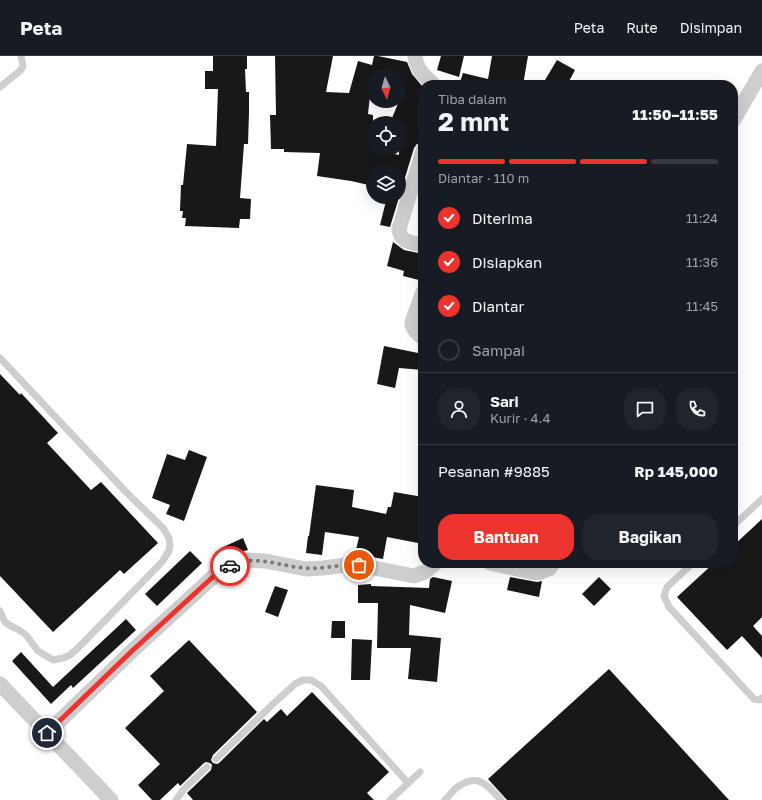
<!DOCTYPE html>
<html lang="id">
<head>
<meta charset="utf-8">
<style>
	:root { --surface:#171b24; --page:#20242c; --text:#f1f3f6; --muted:#9ea1a6; --line:#363941; --accent:#ed332d }
	body { margin:0; font-family:"Golos Text",sans-serif; background:var(--page); color:var(--text); height:100vh; display:flex; flex-direction:column; font-size:15px; white-space:nowrap }
	* { box-sizing:border-box; margin:0 }
	p { font-size:13px; color:var(--muted) }
	.icon { flex:none; width:22px; height:22px; fill:none; stroke:currentColor; stroke-width:2; stroke-linecap:round; stroke-linejoin:round }
	.map { position:relative; flex:1; overflow:hidden }
	.side { position:absolute; left:418px; top:24px; width:320px; height:488px; display:flex; flex-direction:column; background:var(--surface); border-radius:16px; box-shadow:0 4px 16px #0002 }
	.side>* { flex:none }
	.needle { width:26px; rotate:175deg }
	.tools { position:absolute; left:366px; top:12px; display:grid; gap:8px }
	.tools a { display:grid; place-items:center; width:40px; height:40px; border-radius:50%; background:var(--surface); box-shadow:0 4px 16px #0002; font-size:20px }
	.pin { position:absolute; display:grid; place-items:center; width:34px; height:34px; color:#fff; margin:-17px; border:2px solid #fff; border-radius:50%; box-shadow:0 1px 4px #0007 }
	.courier { position:absolute; display:grid; place-items:center; width:40px; height:40px; margin:-20px; border:3px solid #ed332d; border-radius:50%; background:#fff; color:#222; box-shadow:0 1px 5px #0007 }
	.summary em { font-style:normal; font-weight:700 }
	.summary div { display:flex; flex-direction:column-reverse }
	.summary { display:flex; align-items:center; justify-content:space-between; height:68px; padding:0 20px }
	h1 { font-size:26px; font-weight:700; line-height:30px }
	.bar { display:grid; grid-template-columns:repeat(4,1fr); gap:6px 4px; align-content:center; height:48px; padding:0 20px }
	.bar i { height:5px; border-radius:3px; background:var(--line) }
	.bar .active { background:var(--accent) }
	.bar p { grid-column:span 4 }
	.line { display:flex; align-items:center; gap:10px; padding:0 20px; border-top:1px solid var(--line) }
	.line div { flex:1 }
	.round { display:grid; place-items:center; flex:none; width:42px; height:42px; border-radius:16px; background:var(--page) }
	ol { padding:0 20px; list-style:none }
	li { display:flex; align-items:center; gap:12px; height:44px }
	li p { margin-inline-start:auto }
	li .icon { padding:4px; border-radius:50%; background:var(--accent); color:#fff; stroke-width:4 }
	li:last-child { color:var(--muted) }
	li i { width:22px; height:22px; border:2px solid var(--line); border-radius:50% }
	.primary-button { display:flex; gap:8px; margin-top:auto; padding:8px 20px }
	.primary-button a { flex:1; height:46px; border-radius:16px; background:var(--accent); color:#fff; font-size:16px; font-weight:700; line-height:46px; text-align:center }
	.primary-button a+a { background:var(--page); color:var(--text) }
	header { display:flex; align-items:center; gap:24px; box-sizing:border-box; height:56px; padding:0 20px; background:var(--surface); border-bottom:1px solid var(--line) }
	header strong { font-size:19px }
	nav { display:flex; gap:22px; margin-inline-start:auto; font-size:14px }
	.map>svg:first-child { display:block }
	.building { fill:#181818; fill-rule:evenodd }
	.lines { fill:none; stroke-linecap:round; stroke-linejoin:round }
	.service { stroke:#cecece; stroke-width:7 }
	.minor { stroke:#cecece; stroke-width:15 }
	.done { stroke:#797979; stroke-width:4; stroke-dasharray:0 7.2 }
	.route { stroke:#ed332d; stroke-width:5 }
</style>
</head>
<body>
<header>
<strong>Peta</strong>
<nav><a>Peta</a><a>Rute</a><a>Disimpan</a></nav>
</header>
<div class="map">
<svg width="762" height="744" viewBox="0 0 762 744">
	<rect width="100%" height="100%" fill="#fff"/>
	<g class="building">
		<polygon points="213,0 247,0 247,13 245,13 246,36 249,36 249,56 248,88 244,88 240,142 251,143 250,163 240,163 239,172 185,170 186,162 182,162 183,155 180,155 181,129 183,129 187,88 216,90 218,33 205,33 205,15 213,15"/>
		<path d="M275,0H333L326,36L349,37L358,5L372,9L374,0H378L407,6L412,18L423,31V86L417,88L414,92L390,171L380,169L387,141H399V115H373V130L351,125L317,120L320,97L284,96V93H271L270,59H276ZM373,19H399V45L390,67H399V99L373,93V59L368,58L371,30H373Z"/>
		<polygon points="441,0 464,0 459,21 437,14"/>
		<polygon points="492,0 528,0 523,29 490,24 495,25 494,29 459,29 463,17 488,23"/>
		<polygon points="557,4 575,14 567,29 542,29"/>
		<polygon points="393,186 404,194 423,198 423,225 403,220 404,215 387,210"/>
		<polygon points="384,290 423,298 423,314 399,312 395,332 377,328"/>
		<polygon points="0,318 20,339 21,337 58,377 47,387 91,434 101,426 158,487 124,518 120,514 53,576 0,520"/>
		<polygon points="189,394 207,401 184,465 166,458 170,449 152,442 167,398 185,404"/>
		<polygon points="316,429 354,434 352,451 386,458 388,451 391,451 394,436 423,441 423,488 387,481 383,503 355,498 359,481 325,476 322,499 306,497 308,480 309,480"/>
		<polygon points="762,463 762,561 753,570 762,580 762,602 742,580 727,594 677,541 714,507 733,507 733,490"/>
		<polygon points="243,482 248,494 232,498 225,502 221,492"/>
		<polygon points="190,495 202,507 157,550 145,538"/>
		<polygon points="433,521 452,525 445,557 410,549 409,579 441,582 437,626 408,623 411,592 377,592 378,547 358,547 358,529 371,528 371,530 429,532 430,523"/>
		<polygon points="510,521 537,526 542,525 539,541 507,534"/>
		<polygon points="599,521 611,533 594,550 582,538"/>
		<polygon points="275,530 288,534 278,561 265,556"/>
		<polygon points="126,563 136,574 73,632 71,629 51,648 12,605 21,596 53,631"/>
		<polygon points="332,565 345,565 345,582 331,582"/>
		<polygon points="352,583 372,584 370,624 351,624"/>
		<polygon points="189,584 257,656 213,699 211,704 213,707 217,708 219,707 264,663 267,666 281,653 287,660 312,636 389,716 367,737 374,744 193,744 187,737 211,714 212,709 210,707 206,706 204,707 180,730 178,727 160,744 152,744 138,729 160,708 125,672 164,635 150,620"/>
		<polygon points="609,613 729,744 507,744 488,723"/>
	</g>
	<g class="lines">
		<g class="service">
			<polyline points="0,31 21,14 23,10 21,0"/>
			<polyline points="0,302 126,436 163,472 169,482 170,489 169,495 162,506 78,592 70,599 63,602 53,604 38,595 26,579 19,574 11,570 5,566 0,555"/>
			<polyline points="733,470 762,443"/>
			<polyline points="693,507 667,531 664,540 669,551 754,643 760,644 762,642"/>
			<polyline points="216,703 273,648 295,628 303,624 311,624 321,630 408,727"/>
			<polyline points="176,744 184,733 207,711"/>
			<polyline points="390,744 420,716"/>
			<path d="M445,744C449,740 452,736 456,732C478,716 486,728 501,744"/>
		</g>
		<g class="minor">
			<path d="M415,0C417,15 424,19 434,29"/>
			<polyline points="733,65 762,15"/>
			<path d="M423,95L399,173C400,187 412,186 423,189"/>
			<path d="M423,236L412,266C412,273 417,277 423,282"/>
			<polyline points="490,507 531,516 538,517 549,513 553,507"/>
			<polyline points="0,628 111,744"/>
			<polyline points="47,677 132,595 215,519 234,507 246,504 265,505 306,513 323,512 347,509 359,509 414,520 425,516 436,507"/>
		</g>
	</g>
	<g class="lines">
		<path class="done" d="M230,510C253,497 281,511 306,512C317,513 327,511 337,510C345,509 352,509 359,509"/>
		<polyline class="route" points="47,677 132,595 215,519 230,510"/>
	</g>
</svg>
<div class="tools">
<a><svg class="needle" viewBox="-14 -14 28 28"><path d="M0-13l5 13h-10z" fill="#e53935"/><path d="M0 13l5-13h-10z" fill="#9ea1a6"/></svg></a>
<a><svg class="icon" aria-label="locate" viewBox="0 0 24 24"><circle cx="12" cy="12" r="6"/><path d="M12 2v4M12 18v4M2 12h4M18 12h4"/></svg></a>
<a><svg class="icon" aria-label="layers" viewBox="0 0 24 24"><path d="M12 4l9 5-9 5-9-5zM3 14l9 5 9-5"/></svg></a>
</div>
<div class="pin" style="left:359px;top:509px;background:#ea580c"><svg class="icon" aria-label="bag" viewBox="0 0 24 24"><path d="M5 8h14l-1 12H6zM9 8a3 3 0 0 1 6 0"/></svg></div>
<div class="pin" style="left:47px;top:677px;background:#1f2937"><svg class="icon" aria-label="home" viewBox="0 0 24 24"><path d="M3 11l9-7 9 7M6 9v11h12V9"/></svg></div>
<div class="courier" style="left:230px;top:510px"><svg class="icon" aria-label="car" viewBox="0 0 24 24"><path d="M5 17H2v-5l4-1 3-4h7l3 4 3 1v5h-3M9 17h6M6 11h13"/><circle cx="7" cy="17" r="2"/><circle cx="17" cy="17" r="2"/></svg></div>
<section class="side">
<div class="summary"><div><h1>2 mnt</h1><p>Tiba dalam</p></div><em>11:50–11:55</em></div>
<div class="bar"><i class="active"></i><i class="active"></i><i class="active"></i><i></i><p>Diantar · 110 m</p></div>
<ol>
<li><svg class="icon" aria-label="check" viewBox="0 0 24 24"><path d="M5 12l5 5 9-10"/></svg>Diterima<p>11:24</p></li>
<li><svg class="icon" aria-label="check" viewBox="0 0 24 24"><path d="M5 12l5 5 9-10"/></svg>Disiapkan<p>11:36</p></li>
<li><svg class="icon" aria-label="check" viewBox="0 0 24 24"><path d="M5 12l5 5 9-10"/></svg>Diantar<p>11:45</p></li>
<li><i></i>Sampai</li>
</ol>
<div class="line" style="height:72px"><a class="round"><svg class="icon" aria-label="person" viewBox="0 0 24 24"><circle cx="12" cy="8" r="4"/><path d="M4 21q1-7 8-7t8 7"/></svg></a><div><b>Sari</b><p>Kurir · 4.4</p></div><a class="round"><svg class="icon" aria-label="chat" viewBox="0 0 24 24"><path d="M4 5h16v11H9l-5 4z"/></svg></a><a class="round"><svg class="icon" aria-label="phone" viewBox="0 0 24 24"><path d="M5 4h4l2 5-3 2q2 4 5 5l2-3 5 2v4C11 20 4 13 5 4z"/></svg></a></div>
<div class="line" style="height:52px"><div>Pesanan #9885</div><b>Rp 145,000</b></div>
<div class="primary-button"><a>Bantuan</a><a>Bagikan</a></div>
</section>
</div>
</body>
</html>
